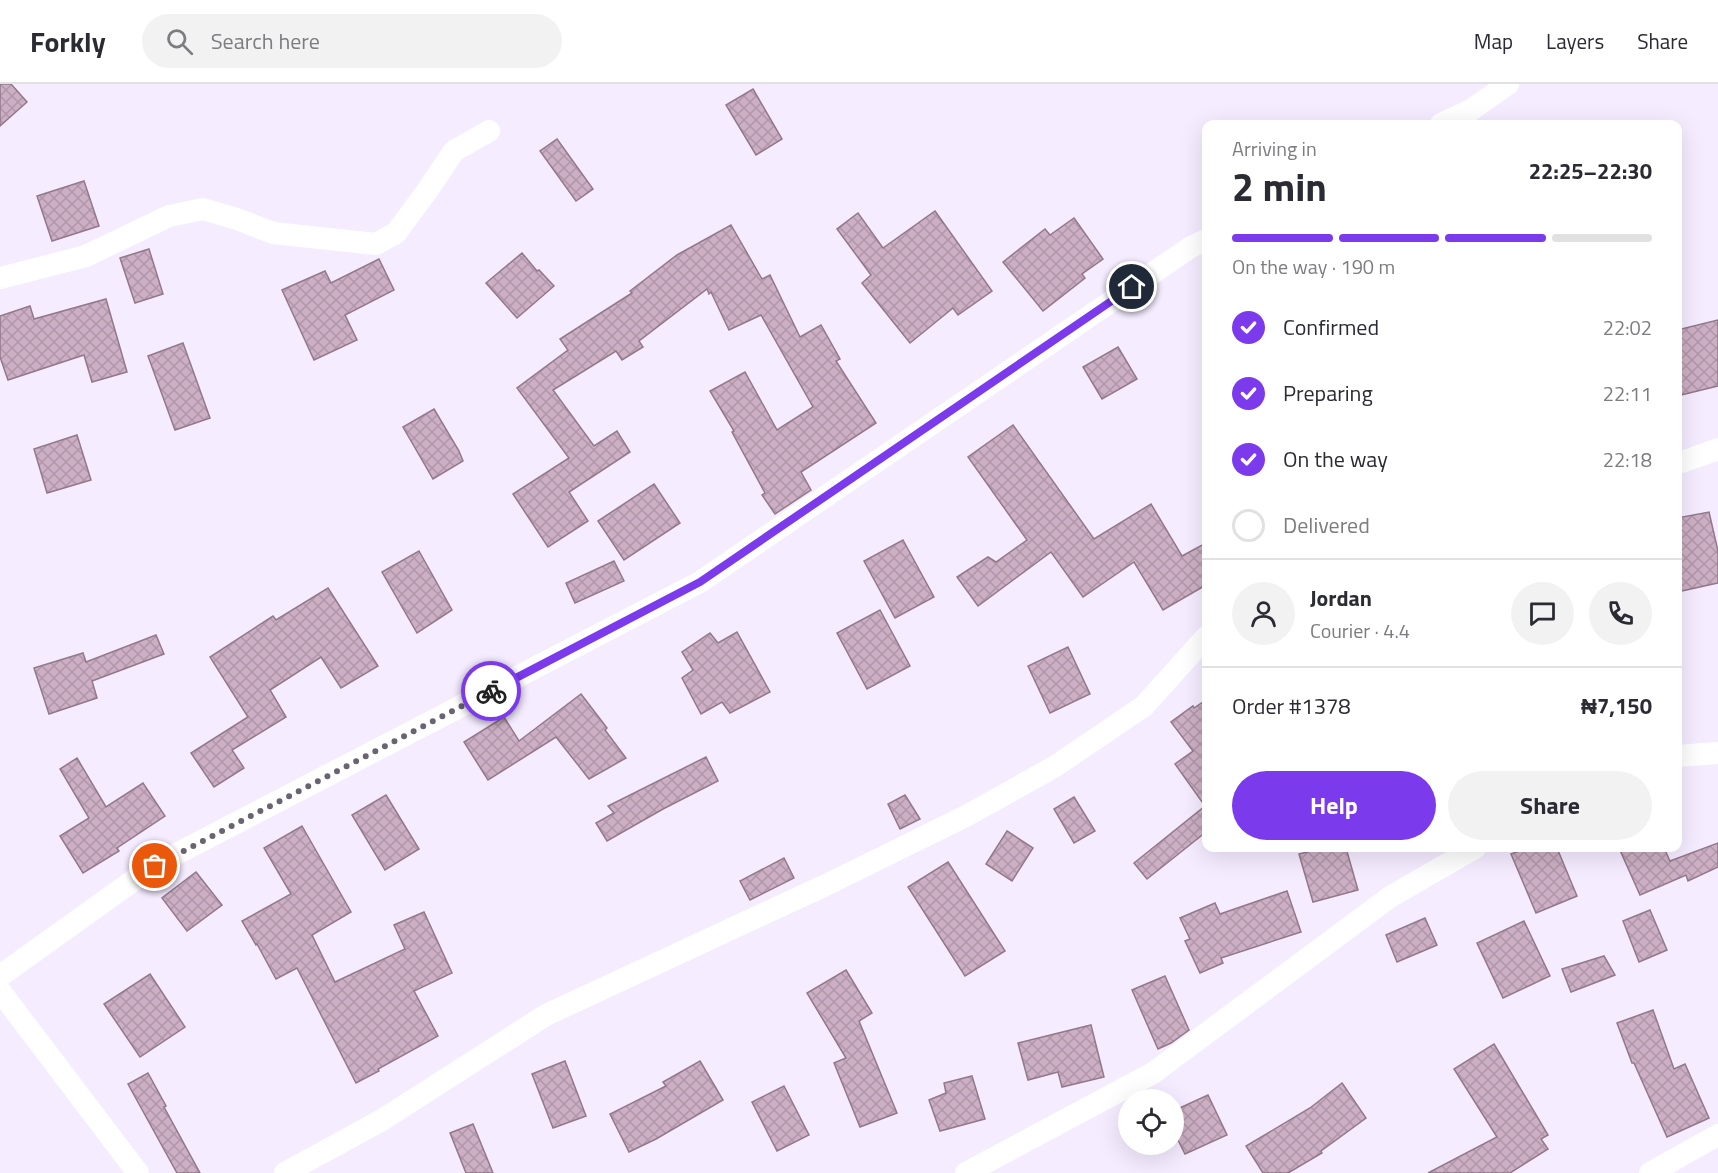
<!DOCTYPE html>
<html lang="en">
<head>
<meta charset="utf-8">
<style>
	:root { --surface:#fff; --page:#f2f2f3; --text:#2b2b33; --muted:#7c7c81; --line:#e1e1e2; --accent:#7c3aed }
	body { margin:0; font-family:"Titillium Web",sans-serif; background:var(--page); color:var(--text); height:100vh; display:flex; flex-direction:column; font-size:22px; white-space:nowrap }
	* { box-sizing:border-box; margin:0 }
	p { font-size:20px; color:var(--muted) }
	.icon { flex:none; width:33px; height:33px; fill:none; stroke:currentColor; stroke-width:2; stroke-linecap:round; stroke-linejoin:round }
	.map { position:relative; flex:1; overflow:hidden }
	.drawer { position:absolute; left:1202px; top:36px; width:480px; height:732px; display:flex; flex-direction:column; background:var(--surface); border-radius:12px; box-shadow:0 6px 24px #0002 }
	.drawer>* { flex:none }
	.buttons { position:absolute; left:1118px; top:1005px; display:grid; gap:12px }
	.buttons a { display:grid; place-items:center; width:66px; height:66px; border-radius:50%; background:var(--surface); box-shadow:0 6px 24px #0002; font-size:30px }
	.pin { position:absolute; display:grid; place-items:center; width:51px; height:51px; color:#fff; margin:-26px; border:3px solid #fff; border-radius:50%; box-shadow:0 2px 6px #0007 }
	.courier { position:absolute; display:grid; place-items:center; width:60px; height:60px; margin:-30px; border:4px solid #7c3aed; border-radius:50%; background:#fff; color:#222; box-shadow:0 2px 8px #0007 }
	.summary em { font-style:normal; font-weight:700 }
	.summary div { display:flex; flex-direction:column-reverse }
	.summary { display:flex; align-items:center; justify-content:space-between; height:102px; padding:0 30px }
	h1 { font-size:39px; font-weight:700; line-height:45px }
	.bar { display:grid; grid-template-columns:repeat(4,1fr); gap:9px 6px; align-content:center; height:72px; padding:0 30px }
	.bar i { height:8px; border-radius:4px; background:var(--line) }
	.bar .on { background:var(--accent) }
	.bar p { grid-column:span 4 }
	.line { display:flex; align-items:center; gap:15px; padding:0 30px; border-top:2px solid var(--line) }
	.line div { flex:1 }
	.round { display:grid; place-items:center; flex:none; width:63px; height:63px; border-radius:32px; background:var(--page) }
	ol { padding:0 30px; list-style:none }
	li { display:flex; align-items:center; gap:18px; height:66px }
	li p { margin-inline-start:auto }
	li .icon { padding:6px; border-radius:50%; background:var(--accent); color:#fff; stroke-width:4 }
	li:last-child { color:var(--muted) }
	li i { width:33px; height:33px; border:3px solid var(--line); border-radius:50% }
	.button { display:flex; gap:12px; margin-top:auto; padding:12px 30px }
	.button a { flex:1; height:69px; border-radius:36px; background:var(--accent); color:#fff; font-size:24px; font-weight:700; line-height:69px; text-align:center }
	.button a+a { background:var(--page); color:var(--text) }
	header { display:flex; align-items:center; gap:36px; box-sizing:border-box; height:84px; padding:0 30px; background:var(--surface); border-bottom:2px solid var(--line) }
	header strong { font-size:28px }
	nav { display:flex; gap:33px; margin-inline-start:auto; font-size:21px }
	.search { width:420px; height:54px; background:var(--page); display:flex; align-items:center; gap:15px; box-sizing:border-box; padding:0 21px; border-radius:33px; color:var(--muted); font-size:22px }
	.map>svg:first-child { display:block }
	.building { fill:url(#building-cross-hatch); stroke:#93788b; stroke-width:1.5 }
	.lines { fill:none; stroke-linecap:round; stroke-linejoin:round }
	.street { stroke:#fff; stroke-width:22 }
	.done { stroke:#6a6471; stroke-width:6; stroke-dasharray:0 10.8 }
	.route { stroke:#7c3aed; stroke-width:8 }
</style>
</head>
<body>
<header>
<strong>Forkly</strong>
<div class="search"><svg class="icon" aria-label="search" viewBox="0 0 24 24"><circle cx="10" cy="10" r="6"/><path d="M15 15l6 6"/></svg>Search here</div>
<nav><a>Map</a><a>Layers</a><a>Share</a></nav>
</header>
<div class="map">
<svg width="1718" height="1089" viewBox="0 0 1718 1089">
	<defs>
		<pattern id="building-cross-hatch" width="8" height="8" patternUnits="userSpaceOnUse" patternTransform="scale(1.5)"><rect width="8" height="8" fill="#ccafc4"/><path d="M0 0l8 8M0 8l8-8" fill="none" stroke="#af96a8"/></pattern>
	</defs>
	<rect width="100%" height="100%" fill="#f5ecff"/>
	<g class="building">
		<polygon points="0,0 11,0 27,18 0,42"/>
		<polygon points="753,5 782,55 756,71 726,21"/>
		<polygon points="557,55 593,105 576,117 540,67"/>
		<polygon points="84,97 99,142 52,157 37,112"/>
		<polygon points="935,127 992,207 958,231 953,224 910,259 862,199 871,191 837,145 858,129 883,164"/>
		<polygon points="1074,134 1103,175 1082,190 1085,194 1043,227 1003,178 1045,145 1050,151"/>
		<polygon points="731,141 762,195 770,191 800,253 821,241 840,275 836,277 876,339 801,388 811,406 775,430 762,411 765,409 732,348 734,347 710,307 745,288 777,346 813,323 761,231 729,246 711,208 709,210 707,205 639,257 643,263 622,276 616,267 553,306 594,362 617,347 630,368 569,408 588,437 548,463 513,410 569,374 517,304 568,266 560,255 632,209 630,207 677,171"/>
		<polygon points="149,165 163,210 135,219 120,174"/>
		<polygon points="522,169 537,187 539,186 554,202 517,234 486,199"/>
		<polygon points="379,175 394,206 345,231 357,256 314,276 282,206 325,187 331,199"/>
		<polygon points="106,215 127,288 92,298 84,271 8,296 0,273 0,232 30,222 34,235"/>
		<polygon points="1718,236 1718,302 1677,312 1677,246"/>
		<polygon points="183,259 210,334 175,346 148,272"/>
		<polygon points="1118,263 1137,295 1102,315 1083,283"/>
		<polygon points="434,325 459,367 463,377 433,395 403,343"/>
		<polygon points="1013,341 1094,455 1151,420 1182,472 1206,459 1206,501 1163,526 1134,478 1083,513 1051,468 978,522 957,493 988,473 996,478 1027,456 968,373"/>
		<polygon points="77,351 91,396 47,409 34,365"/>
		<polygon points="654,400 680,439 624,476 598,437"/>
		<polygon points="1709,428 1718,467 1718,499 1677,508 1677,434"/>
		<polygon points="903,456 934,513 895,534 864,477"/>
		<polygon points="419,467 452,526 417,549 382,488"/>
		<polygon points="614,477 624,497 575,519 566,499"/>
		<polygon points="328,504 378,582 341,604 321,573 270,606 286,633 232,666 244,684 214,703 191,669 248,633 210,573 273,532 276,536"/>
		<polygon points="880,526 910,582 867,605 837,549"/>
		<polygon points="737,548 770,608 730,629 722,618 701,630 682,594 693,586 682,568 710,549 718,559"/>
		<polygon points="156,551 164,570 92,597 97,614 49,630 34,584 83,569 86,578"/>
		<polygon points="1068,563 1090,610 1050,629 1028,582"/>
		<polygon points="581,610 607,644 605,646 626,674 589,695 556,653 488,696 464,658 504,633 519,657"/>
		<polygon points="1206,616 1206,748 1147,795 1134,779 1205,722 1175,680 1193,667 1171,638 1193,622 1194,624"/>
		<polygon points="706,673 718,697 663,725 607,757 596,739 614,729 608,722"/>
		<polygon points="77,674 106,723 143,699 165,732 117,764 119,767 83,789 60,752 89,734 60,685"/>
		<polygon points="386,711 419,765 385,786 352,731"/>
		<polygon points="905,711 920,735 900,745 888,720"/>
		<polygon points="1074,713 1095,747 1074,759 1054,725"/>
		<polygon points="302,742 351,828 312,851 335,898 405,865 394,841 424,828 452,889 414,907 438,952 378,985 379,987 356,999 297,884 276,895 257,860 256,861 242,837 291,810 264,764"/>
		<polygon points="1007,747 1033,764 1012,797 986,780"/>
		<polygon points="1718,759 1718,783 1688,797 1686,791 1640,811 1619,764 1664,764 1670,777"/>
		<polygon points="1323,764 1346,764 1358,806 1313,818 1299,770"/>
		<polygon points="1528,764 1557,764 1577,812 1536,829 1511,770"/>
		<polygon points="784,774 794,794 750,816 740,797"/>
		<polygon points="948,778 1005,867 965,892 908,803"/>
		<polygon points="196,788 222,821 187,847 162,814"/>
		<polygon points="1287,807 1301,848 1221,874 1223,879 1200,889 1185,857 1190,855 1180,834 1215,819 1220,830"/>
		<polygon points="1650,826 1667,866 1639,878 1623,837"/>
		<polygon points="1425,834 1437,861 1397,878 1386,851"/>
		<polygon points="1524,837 1550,892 1503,914 1477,859"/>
		<polygon points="1604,872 1615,891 1571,908 1562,885"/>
		<polygon points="846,886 872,929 859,937 897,1029 860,1043 834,979 846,974 807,909"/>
		<polygon points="150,890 185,943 140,973 104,920"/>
		<polygon points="1165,892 1189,946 1171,959 1158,965 1132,906"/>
		<polygon points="1653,926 1674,985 1685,980 1709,1034 1667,1053 1634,979 1632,979 1617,939"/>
		<polygon points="1091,941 1104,993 1062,1003 1058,988 1028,996 1018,959"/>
		<polygon points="1494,960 1548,1051 1541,1055 1548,1065 1510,1089 1428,1089 1497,1053 1454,985"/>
		<polygon points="565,977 586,1032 553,1044 532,990"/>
		<polygon points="700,977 723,1016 656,1055 629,1068 610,1030 666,1002 663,998"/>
		<polygon points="148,989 166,1022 164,1023 200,1089 177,1089 128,1000"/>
		<polygon points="972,992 985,1035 940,1047 929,1016 946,1009 944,999"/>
		<polygon points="1342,999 1366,1034 1321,1067 1322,1069 1288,1089 1263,1089 1246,1062 1310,1024"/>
		<polygon points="784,1002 809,1051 777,1067 752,1018"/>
		<polygon points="1208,1011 1227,1051 1185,1070 1173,1046 1173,1027"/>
		<polygon points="473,1040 493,1089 466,1089 450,1049"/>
	</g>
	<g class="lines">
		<g class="street">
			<polyline points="1441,40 1471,26 1508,0"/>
			<polyline points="0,194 86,172 169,132 203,125 237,135 273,149 376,160 396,149 427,107 454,67 489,47"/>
			<polyline points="1677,377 1682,378 1718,365"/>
			<polyline points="1677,672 1718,669"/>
			<polyline points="0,892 155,781 700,498 1191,163 1206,156"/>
			<polyline points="0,907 138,1089"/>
			<polyline points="285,1089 382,1036 546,931 828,800 966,732 1054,683 1144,622 1206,553"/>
			<polyline points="966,1089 1153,989 1390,813 1475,764"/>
			<polyline points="1650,1089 1718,1051"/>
		</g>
	</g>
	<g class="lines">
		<polyline class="done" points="155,782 491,607"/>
		<polyline class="route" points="491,607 700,498 1132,203"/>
	</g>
</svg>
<div class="buttons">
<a><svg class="icon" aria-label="locate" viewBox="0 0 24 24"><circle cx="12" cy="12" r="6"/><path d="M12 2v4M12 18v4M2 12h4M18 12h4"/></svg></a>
</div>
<div class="pin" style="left:155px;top:782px;background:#ea580c"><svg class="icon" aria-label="bag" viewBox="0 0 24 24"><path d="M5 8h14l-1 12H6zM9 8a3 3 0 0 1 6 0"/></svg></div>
<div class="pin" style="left:1132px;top:203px;background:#1f2937"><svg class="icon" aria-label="home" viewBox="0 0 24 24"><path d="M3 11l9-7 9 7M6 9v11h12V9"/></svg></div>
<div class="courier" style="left:491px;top:607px"><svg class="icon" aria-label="bike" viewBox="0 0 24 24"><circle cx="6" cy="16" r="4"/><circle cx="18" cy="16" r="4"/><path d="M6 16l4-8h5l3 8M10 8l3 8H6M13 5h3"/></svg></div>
<section class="drawer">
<div class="summary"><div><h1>2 min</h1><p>Arriving in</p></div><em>22:25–22:30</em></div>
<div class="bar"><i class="on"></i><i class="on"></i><i class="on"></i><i></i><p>On the way · 190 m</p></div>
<ol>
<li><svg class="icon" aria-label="check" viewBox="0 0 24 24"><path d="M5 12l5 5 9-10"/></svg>Confirmed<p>22:02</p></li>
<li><svg class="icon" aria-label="check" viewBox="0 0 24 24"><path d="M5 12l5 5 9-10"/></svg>Preparing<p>22:11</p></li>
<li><svg class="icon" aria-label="check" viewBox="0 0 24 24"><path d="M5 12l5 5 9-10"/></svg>On the way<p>22:18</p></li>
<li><i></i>Delivered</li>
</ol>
<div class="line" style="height:108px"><a class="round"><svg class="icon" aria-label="person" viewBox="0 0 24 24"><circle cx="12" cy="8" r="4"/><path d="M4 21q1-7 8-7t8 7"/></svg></a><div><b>Jordan</b><p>Courier · 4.4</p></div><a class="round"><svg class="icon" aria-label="chat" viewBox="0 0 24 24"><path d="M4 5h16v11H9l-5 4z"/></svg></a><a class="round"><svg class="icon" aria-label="phone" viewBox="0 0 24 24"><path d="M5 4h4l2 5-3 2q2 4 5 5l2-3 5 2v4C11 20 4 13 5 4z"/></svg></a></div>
<div class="line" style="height:78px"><div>Order #1378</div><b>₦7,150</b></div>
<div class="button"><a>Help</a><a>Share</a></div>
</section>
</div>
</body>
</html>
